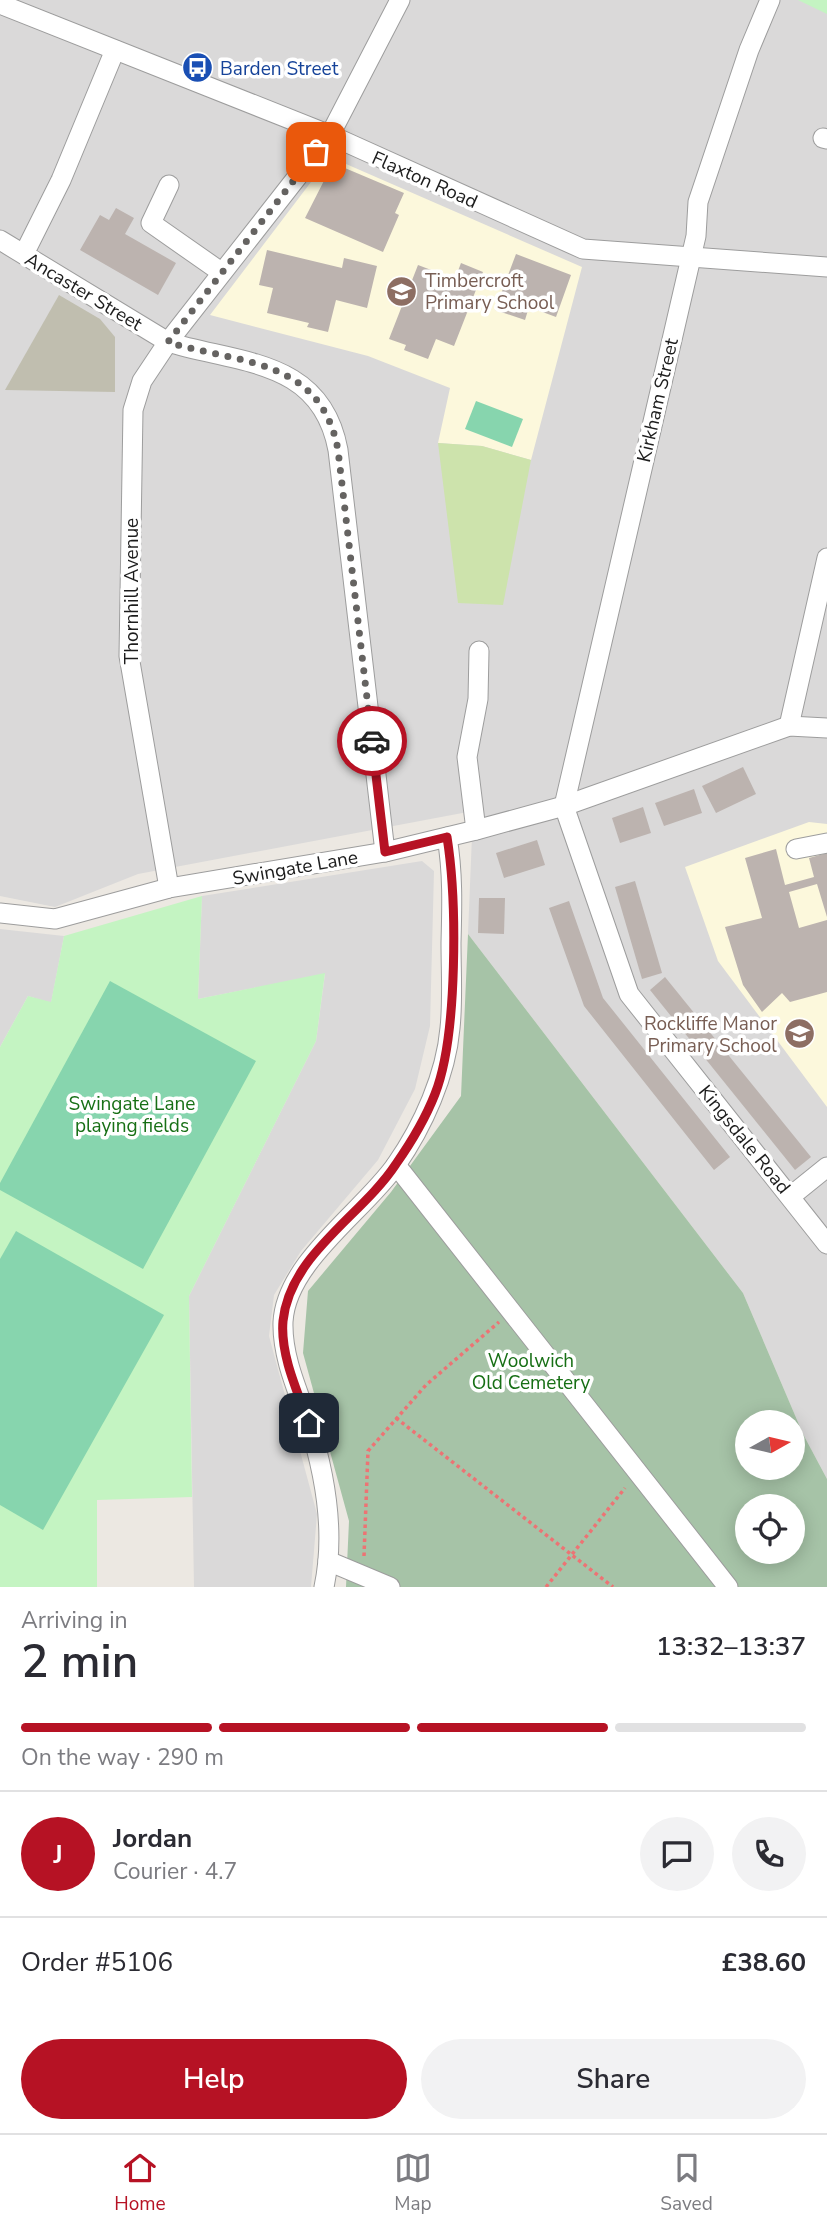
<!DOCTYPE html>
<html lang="en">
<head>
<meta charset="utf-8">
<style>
	:root { --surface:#fff; --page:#f2f2f3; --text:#2b2b33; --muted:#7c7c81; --line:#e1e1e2; --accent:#b61224 }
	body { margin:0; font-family:"Nunito Sans",sans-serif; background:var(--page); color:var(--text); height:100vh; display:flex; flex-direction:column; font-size:26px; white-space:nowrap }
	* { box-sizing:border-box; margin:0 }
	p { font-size:23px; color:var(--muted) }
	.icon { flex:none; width:38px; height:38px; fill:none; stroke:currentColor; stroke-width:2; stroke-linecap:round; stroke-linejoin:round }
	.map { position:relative; height:1587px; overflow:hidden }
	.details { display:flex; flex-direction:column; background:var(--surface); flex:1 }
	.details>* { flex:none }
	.needle { width:46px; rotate:82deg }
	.fabs { position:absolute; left:735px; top:1410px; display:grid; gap:14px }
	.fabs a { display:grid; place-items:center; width:70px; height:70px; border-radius:50%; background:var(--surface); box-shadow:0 4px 18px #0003; font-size:35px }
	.pin { position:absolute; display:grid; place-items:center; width:60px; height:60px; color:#fff; margin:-30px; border-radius:14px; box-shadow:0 4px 10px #0006 }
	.courier { position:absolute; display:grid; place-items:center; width:70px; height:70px; margin:-35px; border:5px solid #b61224; border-radius:50%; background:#fff; color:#222; box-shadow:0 2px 9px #0007 }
	.overview em { font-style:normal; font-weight:600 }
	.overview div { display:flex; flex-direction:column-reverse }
	.overview { display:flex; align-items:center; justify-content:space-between; height:119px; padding:0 21px }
	h1 { font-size:46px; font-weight:600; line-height:52px }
	.bar { display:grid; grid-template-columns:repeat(4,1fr); gap:10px 7px; align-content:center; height:84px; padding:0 21px }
	.bar i { height:9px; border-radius:5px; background:var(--line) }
	.bar .active { background:var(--accent) }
	.bar p { grid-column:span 4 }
	.line { display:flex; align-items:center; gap:18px; padding:0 21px; border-top:2px solid var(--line) }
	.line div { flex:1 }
	.round { display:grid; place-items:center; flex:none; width:74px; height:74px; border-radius:37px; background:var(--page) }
	.primary-button { display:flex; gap:14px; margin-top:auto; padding:14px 21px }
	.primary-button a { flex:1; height:80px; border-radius:42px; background:var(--accent); color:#fff; font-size:28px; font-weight:600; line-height:80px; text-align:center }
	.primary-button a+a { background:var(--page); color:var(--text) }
	.menu { display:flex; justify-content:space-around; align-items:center; height:98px; border-top:2px solid var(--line); background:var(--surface); font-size:19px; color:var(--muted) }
	.menu a { display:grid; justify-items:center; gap:4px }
	.menu .active { color:var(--accent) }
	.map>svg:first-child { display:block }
	.residential { fill:#dad9d9 }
	.education { fill:#fcf8dc }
	.construction { fill:#c0beaf }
	.grass { fill:#cde3ac }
	.cemetery { fill:#a6c3a7; fill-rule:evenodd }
	.park { fill:#c4f4c2 }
	.pitch { fill:#87d5ae }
	.building { fill:#bcb3af }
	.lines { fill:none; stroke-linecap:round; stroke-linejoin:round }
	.minor-casing { stroke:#9d9d9d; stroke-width:21 }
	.path { stroke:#ed7374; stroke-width:3.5; stroke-dasharray:3.5 3.5; stroke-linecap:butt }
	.minor { stroke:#fff; stroke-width:19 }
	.done { stroke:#656361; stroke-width:7; stroke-dasharray:0 12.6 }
	.route { stroke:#b61224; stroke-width:9 }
	.labels { text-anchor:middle; stroke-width:7; stroke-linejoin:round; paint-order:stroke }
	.transit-label { font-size:19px; fill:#164399; stroke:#fff; text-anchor:start }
	.street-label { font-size:19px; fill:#1c1c1c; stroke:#fff }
	.education-label { font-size:19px; fill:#785e54; stroke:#fff; text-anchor:start }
	.park-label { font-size:19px; fill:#176f15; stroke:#fff }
</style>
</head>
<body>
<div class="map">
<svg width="827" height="1587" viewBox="0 0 827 1587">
	<rect width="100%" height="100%" fill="#ece8e2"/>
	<g class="residential">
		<polygon points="0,0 827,0 827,1479 803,1434 743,1293 468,934 473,811 138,874 55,907 0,896"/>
		<polygon points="422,861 434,871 430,1026 415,1089 378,1160 301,1251 274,1295 269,1336 317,1514 311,1587 194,1587 189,1296 316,1041 325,974 198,999 202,896"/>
		<polygon points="0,929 64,936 51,1003 28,996 0,1047"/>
	</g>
	<g class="education">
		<polygon points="330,157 582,267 531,460 482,446 438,443 450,388 368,356 210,315"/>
		<polygon points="809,822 827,824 827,1107 718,961 685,867"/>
	</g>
	<polygon class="construction" points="59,295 100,319 115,337 115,392 5,390"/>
	<polygon class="grass" points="438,443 482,446 531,460 503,605 458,603"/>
	<path class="cemetery" d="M468,934L743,1293L803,1434L827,1479V1587H346L349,1521L303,1353L308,1291L391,1192L461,1096ZM747,1423H793V1468H747ZM747,1507H793V1552H747Z"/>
	<g class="park">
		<polygon points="798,0 827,0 827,14"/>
		<polygon points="202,896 198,999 325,973 316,1041 189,1296 192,1497 97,1500 97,1587 0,1587 0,1047 28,996 51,1002 64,936"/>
	</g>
	<g class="pitch">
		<polygon points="476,401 523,419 512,447 465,429"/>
		<polygon points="110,981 256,1061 143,1269 0,1190 0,1183"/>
		<polygon points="16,1231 164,1315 43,1530 0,1505 0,1259"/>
	</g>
	<g class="building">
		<polygon points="333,163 404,193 395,213 399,215 383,252 305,218"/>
		<polygon points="116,208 134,218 125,234 176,263 158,295 80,250 100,215 109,220"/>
		<polygon points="267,250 342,268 344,258 377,266 367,308 336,300 328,332 307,327 309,323 267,313 273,288 259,285"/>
		<polygon points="516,254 571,275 556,317 529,307 525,320 495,310"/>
		<polygon points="461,263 483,272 454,346 436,339 428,359 404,350 406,345 389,339 418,265 455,279"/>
		<polygon points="743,767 756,794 716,813 702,786"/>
		<polygon points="694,789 702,813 664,826 655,803"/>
		<polygon points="643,807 651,833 620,843 612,818"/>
		<polygon points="537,840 545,865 504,878 496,853"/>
		<polygon points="776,849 785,885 814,877 809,858 827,853 827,917 817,884 789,892 799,928 827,920 827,992 790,1002 782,993 762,1012 743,985 725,927 762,918 745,858"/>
		<polygon points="635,881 662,973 642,979 615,887"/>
		<polygon points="479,898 505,898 504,934 478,933"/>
		<polygon points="569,901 603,998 730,1157 714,1170 584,1006 549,908"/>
		<polygon points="665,977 811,1157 795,1170 650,990"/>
	</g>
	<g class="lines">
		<defs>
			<g id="minor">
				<polyline points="0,4 330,135 583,249 827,267"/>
				<polyline points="823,138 827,139"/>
				<polyline points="169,185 151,223 221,272"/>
				<path d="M0,240L168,342C238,364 321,358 338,450L385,852"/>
				<polyline points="24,254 61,180 115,50"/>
				<polyline points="789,726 827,558"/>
				<polyline points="564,806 696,236 698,202 749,50 770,0"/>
				<polyline points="564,806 629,994 827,1244"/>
				<polyline points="476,830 467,757 478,699 479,651"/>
				<polyline points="796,849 827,843"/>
				<polyline points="169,888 129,656 133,410 142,381 168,342 330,135 400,0"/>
				<polyline points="0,913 55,919 169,888 385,852 476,830 564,806 789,726 827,728"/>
				<polyline points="396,1165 728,1587"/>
				<polyline points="791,1196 827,1167"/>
				<polyline points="328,1561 390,1587"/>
				<path d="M324,1587C336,1531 325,1473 308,1420C297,1389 282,1356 283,1322C286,1262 364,1211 396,1165C423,1126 446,1075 450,1028C453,1000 451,971 451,943C452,907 453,872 447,837"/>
			</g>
		</defs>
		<use href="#minor" class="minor-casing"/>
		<g class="path">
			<polyline points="396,1418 613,1587"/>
			<polyline points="364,1556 368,1451 426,1385 499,1322"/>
			<polyline points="546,1587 625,1488"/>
		</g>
		<use href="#minor" class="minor"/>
	</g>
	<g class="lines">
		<path class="done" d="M316,152L168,342C238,364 321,357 338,450L372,741"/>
		<path class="route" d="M309,1423C298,1393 280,1355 283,1321C290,1254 362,1216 396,1164C410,1144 426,1117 435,1094C458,1036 457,900 447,837L385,852L372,741"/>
	</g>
	<defs>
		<symbol id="bus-disc" viewBox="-11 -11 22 22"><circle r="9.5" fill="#1a4fb4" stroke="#fff"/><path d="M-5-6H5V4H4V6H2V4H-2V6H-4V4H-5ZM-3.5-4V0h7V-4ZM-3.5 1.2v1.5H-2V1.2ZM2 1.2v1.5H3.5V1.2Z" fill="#fff"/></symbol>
		<symbol id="school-disc" viewBox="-11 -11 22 22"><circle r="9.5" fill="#8d6e63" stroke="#fff"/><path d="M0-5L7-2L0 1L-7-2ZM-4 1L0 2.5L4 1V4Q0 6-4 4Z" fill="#fff"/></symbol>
	</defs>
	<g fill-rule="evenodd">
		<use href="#bus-disc" x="180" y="50" width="35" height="35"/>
		<use href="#school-disc" x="384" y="274" width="35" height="35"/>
		<use href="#school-disc" x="782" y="1016" width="35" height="35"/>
	</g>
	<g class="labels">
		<g class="transit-label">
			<text x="220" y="75">Barden Street</text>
		</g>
		<g class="street-label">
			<text transform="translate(425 179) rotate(24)" y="7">Flaxton Road</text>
			<text transform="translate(84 291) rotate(31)" y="7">Ancaster Street</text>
			<text transform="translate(657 400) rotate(-77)" y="7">Kirkham Street</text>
			<text transform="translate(131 591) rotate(-90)" y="7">Thornhill Avenue</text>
			<text transform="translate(295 867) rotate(-10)" y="7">Swingate Lane</text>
			<text transform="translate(745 1139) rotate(51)" y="7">Kingsdale Road</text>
		</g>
		<g class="education-label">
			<text x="425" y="287">Timbercroft<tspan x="425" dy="22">Primary School</tspan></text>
			<text x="777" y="1030" text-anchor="end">Rockliffe Manor<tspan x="777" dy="22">Primary School</tspan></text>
		</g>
		<g class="park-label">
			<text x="132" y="1110">Swingate Lane<tspan x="132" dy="22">playing fields</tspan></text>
			<text x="531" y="1367">Woolwich<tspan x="531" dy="22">Old Cemetery</tspan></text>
		</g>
	</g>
</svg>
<div class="fabs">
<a><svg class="needle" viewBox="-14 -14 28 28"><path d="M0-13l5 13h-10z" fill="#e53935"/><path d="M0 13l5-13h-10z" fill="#7c7c81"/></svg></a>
<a><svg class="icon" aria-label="locate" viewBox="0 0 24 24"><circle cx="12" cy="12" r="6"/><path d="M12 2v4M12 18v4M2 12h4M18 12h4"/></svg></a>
</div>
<div class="pin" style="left:316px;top:152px;background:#ea580c"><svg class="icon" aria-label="bag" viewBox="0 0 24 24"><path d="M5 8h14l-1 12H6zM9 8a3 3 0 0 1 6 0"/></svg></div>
<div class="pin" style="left:309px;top:1423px;background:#1f2937"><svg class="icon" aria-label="home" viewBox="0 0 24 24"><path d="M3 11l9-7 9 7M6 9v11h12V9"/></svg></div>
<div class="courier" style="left:372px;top:741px"><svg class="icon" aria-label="car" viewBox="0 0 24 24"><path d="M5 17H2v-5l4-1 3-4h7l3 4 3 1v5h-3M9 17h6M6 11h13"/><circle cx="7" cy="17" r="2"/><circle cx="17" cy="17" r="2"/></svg></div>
</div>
<section class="details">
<div class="overview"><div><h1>2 min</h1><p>Arriving in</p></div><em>13:32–13:37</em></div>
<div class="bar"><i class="active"></i><i class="active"></i><i class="active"></i><i></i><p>On the way · 290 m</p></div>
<div class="line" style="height:126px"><b class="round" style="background:var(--accent);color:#fff">J</b><div><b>Jordan</b><p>Courier · 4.7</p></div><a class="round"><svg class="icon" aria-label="chat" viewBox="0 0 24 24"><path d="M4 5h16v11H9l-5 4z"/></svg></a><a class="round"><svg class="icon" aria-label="phone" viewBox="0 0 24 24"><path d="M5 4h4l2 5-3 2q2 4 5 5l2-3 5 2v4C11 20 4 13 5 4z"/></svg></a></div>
<div class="line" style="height:91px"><div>Order #5106</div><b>£38.60</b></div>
<div class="primary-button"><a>Help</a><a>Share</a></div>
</section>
<nav class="menu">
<a class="active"><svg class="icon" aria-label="home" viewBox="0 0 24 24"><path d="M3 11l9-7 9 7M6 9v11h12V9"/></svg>Home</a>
<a><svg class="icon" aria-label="map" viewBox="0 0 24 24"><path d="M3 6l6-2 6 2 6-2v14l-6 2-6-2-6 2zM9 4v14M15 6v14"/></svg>Map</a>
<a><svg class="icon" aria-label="saved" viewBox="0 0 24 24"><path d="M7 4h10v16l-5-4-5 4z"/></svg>Saved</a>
</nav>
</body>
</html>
